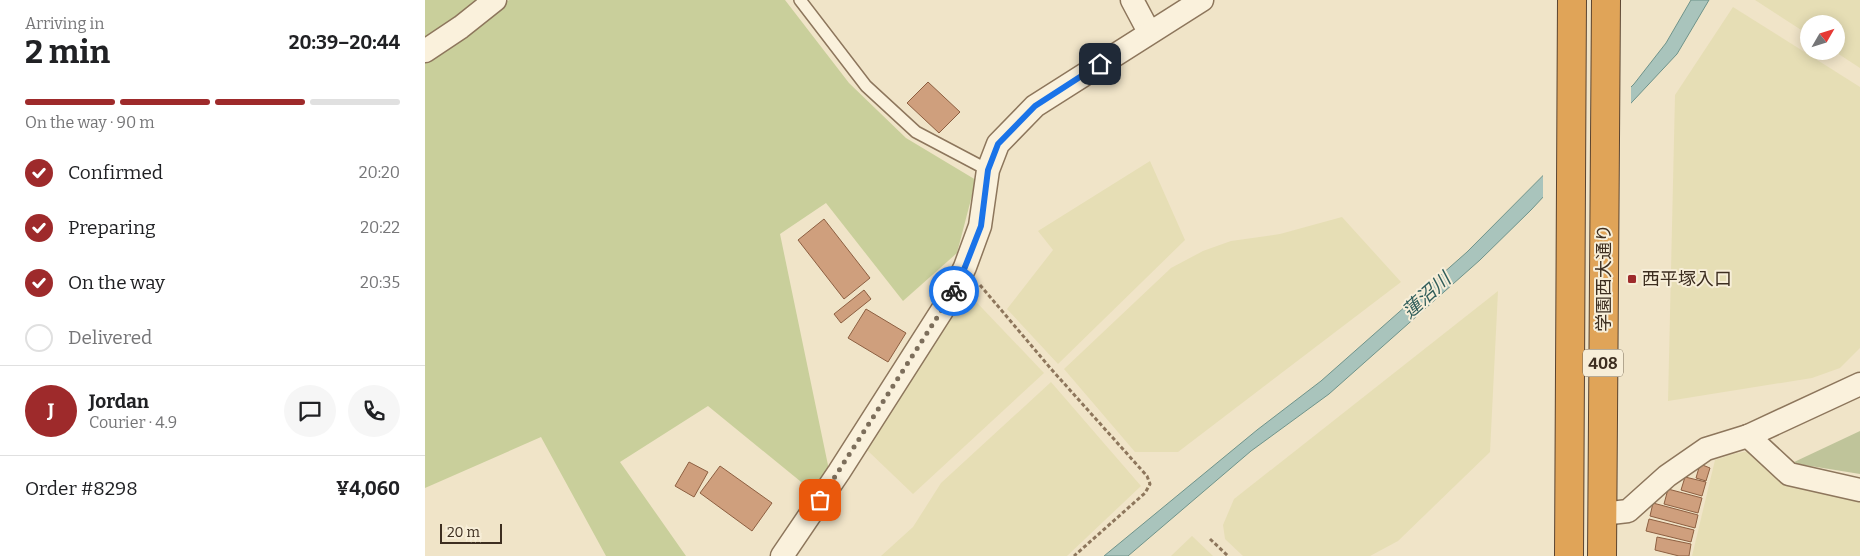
<!DOCTYPE html>
<html lang="en">
<head>
<meta charset="utf-8">
<style>
	:root { --surface:#fff; --page:#f6f6f6; --text:#202124; --muted:#757577; --line:#e0e0e0; --accent:#9e2a2b }
	body { margin:0; font-family:Bitter,"Noto Sans JP",serif; background:var(--page); color:var(--text); height:100vh; display:flex; flex-direction:column; font-size:19px; white-space:nowrap }
	* { box-sizing:border-box; margin:0 }
	p { font-size:16px; color:var(--muted) }
	.icon { flex:none; width:28px; height:28px; fill:none; stroke:currentColor; stroke-width:2; stroke-linecap:round; stroke-linejoin:round }
	.map { position:relative; flex:1; overflow:hidden }
	.drawer { display:flex; flex-direction:column; background:var(--surface); width:425px }
	.drawer>* { flex:none }
	.needle { width:32px; rotate:51deg }
	.buttons { position:absolute; left:1375px; top:15px; display:grid; gap:10px }
	.buttons a { display:grid; place-items:center; width:45px; height:45px; border-radius:50%; background:var(--surface); box-shadow:0 2px 12px #0003; font-size:25px }
	.scale { position:absolute; left:15px; bottom:12px; width:62px; box-sizing:border-box; padding-left:5px; border:2px solid #3d2e20; border-top:0; font-size:14px; line-height:18px; white-space:nowrap; color:#3d2e20; -webkit-text-stroke:4px #f7eed8; paint-order:stroke }
	.pin { position:absolute; display:grid; place-items:center; width:42px; height:42px; color:#fff; margin:-21px; border-radius:10px; box-shadow:0 2px 8px #0006 }
	.courier { position:absolute; display:grid; place-items:center; width:50px; height:50px; margin:-25px; border:4px solid #1a73e8; border-radius:50%; background:#fff; color:#222; box-shadow:0 1px 6px #0007 }
	.summary em { font-style:normal; font-weight:700 }
	.summary div { display:flex; flex-direction:column-reverse }
	.summary { display:flex; align-items:center; justify-content:space-between; height:85px; padding:0 25px }
	h1 { font-size:32px; font-weight:700; line-height:38px }
	.bar { display:grid; grid-template-columns:repeat(4,1fr); gap:8px 5px; align-content:center; height:60px; padding:0 25px }
	.bar i { height:6px; border-radius:4px; background:var(--line) }
	.bar .selected { background:var(--accent) }
	.bar p { grid-column:span 4 }
	.line { display:flex; align-items:center; gap:12px; padding:0 25px; border-top:1px solid var(--line) }
	.line div { flex:1 }
	.round { display:grid; place-items:center; flex:none; width:52px; height:52px; border-radius:26px; background:var(--page) }
	ol { padding:0 25px; list-style:none }
	li { display:flex; align-items:center; gap:15px; height:55px }
	li p { margin-inline-start:auto }
	li .icon { padding:5px; border-radius:50%; background:var(--accent); color:#fff; stroke-width:4 }
	li:last-child { color:var(--muted) }
	li i { width:28px; height:28px; border:2px solid var(--line); border-radius:50% }
	main { display:flex; flex:1; min-height:0 }
	.map>svg:first-child { display:block }
	.farmland { fill:#e6deb5 }
	.green { fill:#c9cf9b }
	.cemetery { fill:#bfc49a }
	.water { fill:#a9c4bc; stroke:#6f938a }
	.pier { fill:#f0e4c8 }
	.building { fill:#cf9f7d; stroke:#8d5f41 }
	.lines { fill:none; stroke-linecap:round; stroke-linejoin:round }
	.lane-casing { stroke:#8d765c; stroke-width:14 }
	.street-casing { stroke:#8d765c; stroke-width:25 }
	.highway-casing { stroke:#5b4430; stroke-width:30 }
	.path { stroke:#8d765c; stroke-width:3; stroke-dasharray:4 2.5; stroke-linecap:butt }
	.lane { stroke:#faf1dc; stroke-width:11 }
	.street { stroke:#faf1dc; stroke-width:22 }
	.highway { stroke:#e0a458; stroke-width:28 }
	.done { stroke:#7c6e5b; stroke-width:5; stroke-dasharray:0 9 }
	.route { stroke:#1a73e8; stroke-width:6 }
	.poi-dot { fill:#9e2a2b; stroke:#f7eed8; stroke-width:2 }
	.labels { text-anchor:middle; stroke-width:4; stroke-linejoin:round; paint-order:stroke }
	.shield { fill:#f7eed8; stroke:#756857; stroke-width:1 }
	.shield-label { font-size:16px; font-weight:bold; fill:#3d2e20 }
	.street-label { font-size:18px; fill:#3d2e20; stroke:#f7eed8 }
	.poi-label { font-size:18px; fill:#3d2e20; stroke:#f7eed8; text-anchor:start }
	.water-label { font-size:19px; font-style:italic; fill:#2f5d5a; stroke:#f7eed8 }
</style>
</head>
<body>
<main>
<section class="drawer">
<div class="summary"><div><h1>2 min</h1><p>Arriving in</p></div><em>20:39–20:44</em></div>
<div class="bar"><i class="selected"></i><i class="selected"></i><i class="selected"></i><i></i><p>On the way · 90 m</p></div>
<ol>
<li><svg class="icon" aria-label="check" viewBox="0 0 24 24"><path d="M5 12l5 5 9-10"/></svg>Confirmed<p>20:20</p></li>
<li><svg class="icon" aria-label="check" viewBox="0 0 24 24"><path d="M5 12l5 5 9-10"/></svg>Preparing<p>20:22</p></li>
<li><svg class="icon" aria-label="check" viewBox="0 0 24 24"><path d="M5 12l5 5 9-10"/></svg>On the way<p>20:35</p></li>
<li><i></i>Delivered</li>
</ol>
<div class="line" style="height:90px"><b class="round" style="background:var(--accent);color:#fff">J</b><div><b>Jordan</b><p>Courier · 4.9</p></div><a class="round"><svg class="icon" aria-label="chat" viewBox="0 0 24 24"><path d="M4 5h16v11H9l-5 4z"/></svg></a><a class="round"><svg class="icon" aria-label="phone" viewBox="0 0 24 24"><path d="M5 4h4l2 5-3 2q2 4 5 5l2-3 5 2v4C11 20 4 13 5 4z"/></svg></a></div>
<div class="line" style="height:65px"><div>Order #8298</div><b>¥4,060</b></div>
</section>
<div class="map">
<svg width="1435" height="556" viewBox="0 0 1435 556">
	<rect width="100%" height="100%" fill="#f0e4c8"/>
	<g class="farmland">
		<polygon points="1330,0 1435,0 1435,68 1409,51 1411,51 1411,24 1384,24 1384,35"/>
		<polygon points="1308,7 1435,87 1435,348 1415,368 1387,378 1243,401 1250,95"/>
		<polygon points="725,161 760,240 633,364 582,309 628,250 613,231"/>
		<polygon points="917,217 976,282 753,452 710,452 639,369 746,268 778,251 806,241 855,234"/>
		<polygon points="538,288 619,373 488,494 442,450"/>
		<polygon points="1073,291 1065,452 973,541 945,556 818,556 800,539 798,525 809,499"/>
		<polygon points="626,382 716,486 642,556 456,556 488,527 516,483"/>
		<polygon points="1324,451 1435,497 1435,556 1267,556 1290,460 1308,454"/>
		<polygon points="767,536 788,556 746,556"/>
	</g>
	<g class="green">
		<polygon points="0,0 54,0 0,37"/>
		<polygon points="84,0 360,0 424,83 481,138 551,180 532,253 478,301 401,203 355,234 404,470 386,490 283,406 195,462 261,556 181,556 116,437 0,488 0,59"/>
	</g>
	<polygon class="cemetery" points="1435,431 1435,474 1367,463"/>
	<polygon class="water" points="1266,0 1284,0 1252,54 1106,210 1055,260 904,394 826,451 703,556 679,556 832,430 896,381 1042,252 1209,84 1241,43"/>
	<polygon class="pier" points="1206,84 1206,108 1118,201 1118,172"/>
	<g class="building">
		<polygon points="503,82 535,112 514,133 482,103"/>
		<polygon points="399,219 445,278 419,299 373,240"/>
		<polygon points="439,290 446,299 416,323 409,314"/>
		<polygon points="441,309 481,333 463,362 423,338"/>
		<polygon points="264,462 283,472 269,497 250,486"/>
		<polygon points="1275,464 1285,468 1281,481 1271,478"/>
		<polygon points="295,466 347,503 327,531 275,493"/>
		<polygon points="1260,477 1281,482 1277,496 1256,490"/>
		<polygon points="1243,489 1277,498 1273,513 1239,504"/>
		<polygon points="1228,503 1273,515 1270,528 1225,516"/>
		<polygon points="1224,519 1269,530 1266,542 1221,531"/>
		<polygon points="1232,537 1266,544 1264,556 1254,556 1230,550"/>
	</g>
	<g class="lines">
		<defs>
			<polyline id="lane" points="375,0 441,86 491,132 563,170"/>
			<g id="street">
				<polyline points="707,0 724,32"/>
				<polyline points="0,51 36,27 70,0"/>
				<polyline points="1323,436 1364,474 1435,490"/>
				<polyline points="1177,514 1203,511 1242,476 1281,449 1323,436 1435,384"/>
				<polyline points="357,556 414,472 525,298 540,267 555,226 563,170 573,144 610,106 777,0"/>
			</g>
			<g id="highway">
				<polyline points="1144,556 1147,0"/>
				<polyline points="1177,556 1181,0"/>
			</g>
		</defs>
		<use href="#lane" class="lane-casing"/>
		<use href="#street" class="street-casing"/>
		<use href="#highway" class="highway-casing"/>
		<g class="path">
			<polyline points="555,285 627,370 722,476 725,484 720,493 649,556"/>
			<polyline points="785,539 803,556"/>
		</g>
		<use href="#lane" class="lane"/>
		<use href="#street" class="street"/>
		<use href="#highway" class="highway"/>
	</g>
	<g class="lines">
		<polyline class="done" points="395,500 529,291"/>
		<polyline class="route" points="529,291 540,267 556,226 563,170 573,144 610,106 675,64"/>
	</g>
	<rect class="poi-dot" x="1202" y="274" width="10" height="10" rx="2.5"/>
	<g class="labels">
		<rect class="shield" x="1158" y="349.5" width="40" height="27" rx="4"/>
		<g class="shield-label">
			<text x="1178" y="369">408</text>
		</g>
		<g class="street-label">
			<text transform="translate(1179 278) rotate(-90)" y="6">学園西大通り</text>
		</g>
		<g class="poi-label">
			<text x="1217" y="285">西平塚入口</text>
		</g>
		<g class="water-label">
			<text transform="translate(1001 295) rotate(-42)" y="7">蓮沼川</text>
		</g>
	</g>
</svg>
<div class="buttons">
<a><svg class="needle" viewBox="-14 -14 28 28"><path d="M0-13l5 13h-10z" fill="#e53935"/><path d="M0 13l5-13h-10z" fill="#757577"/></svg></a>
</div>
<div class="scale">20 m</div>
<div class="pin" style="left:395px;top:500px;background:#ea580c"><svg class="icon" aria-label="bag" viewBox="0 0 24 24"><path d="M5 8h14l-1 12H6zM9 8a3 3 0 0 1 6 0"/></svg></div>
<div class="pin" style="left:675px;top:64px;background:#1f2937"><svg class="icon" aria-label="home" viewBox="0 0 24 24"><path d="M3 11l9-7 9 7M6 9v11h12V9"/></svg></div>
<div class="courier" style="left:529px;top:291px"><svg class="icon" aria-label="bike" viewBox="0 0 24 24"><circle cx="6" cy="16" r="4"/><circle cx="18" cy="16" r="4"/><path d="M6 16l4-8h5l3 8M10 8l3 8H6M13 5h3"/></svg></div>
</div>
</main>
</body>
</html>
